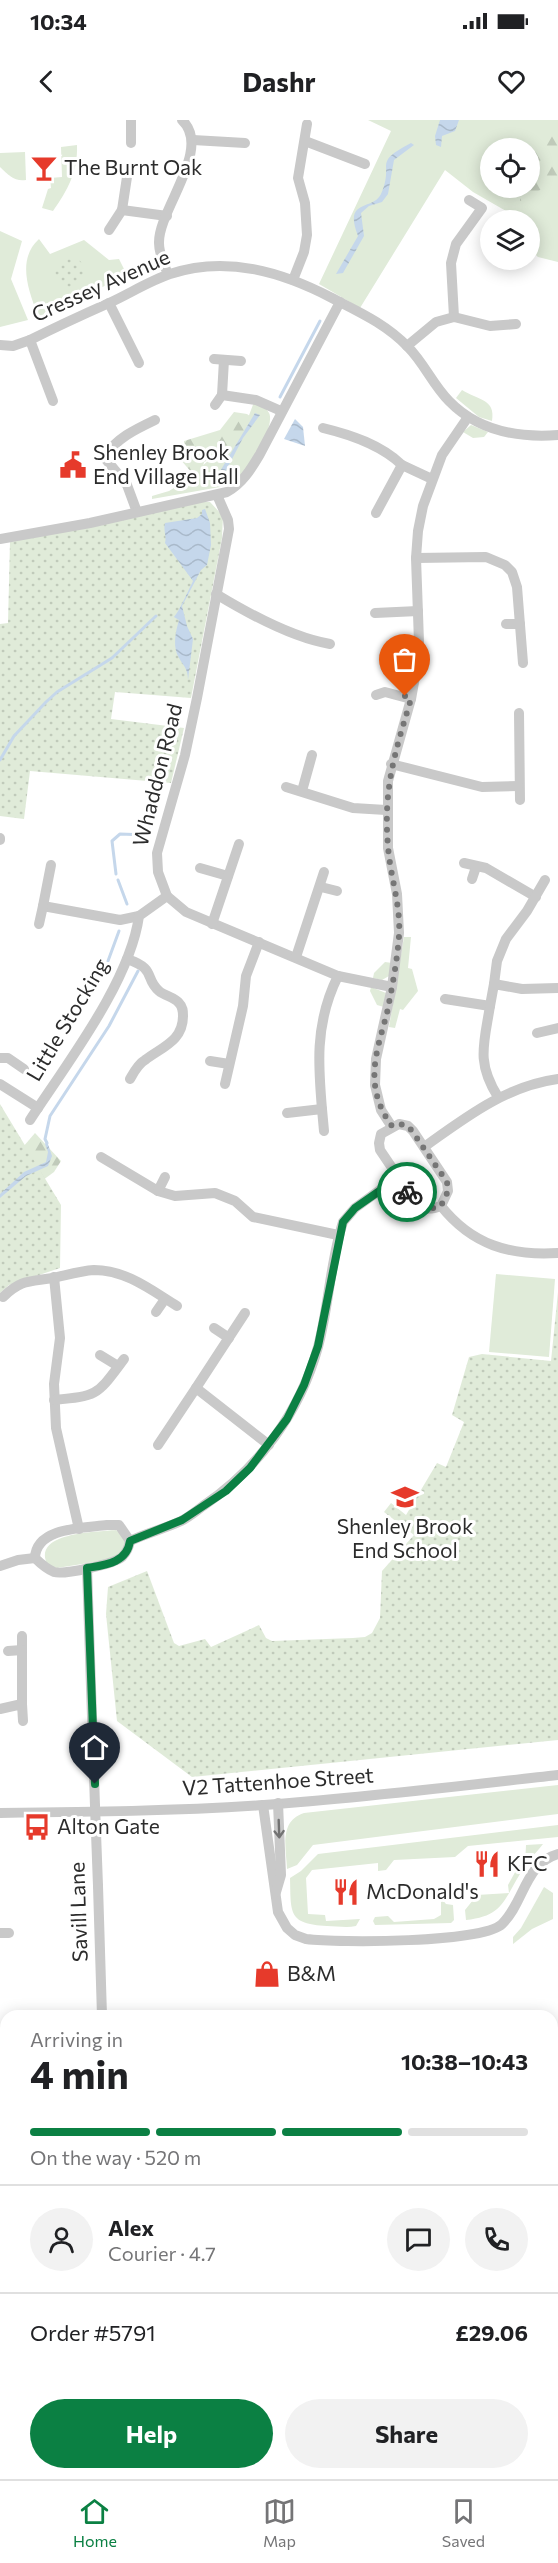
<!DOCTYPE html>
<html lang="en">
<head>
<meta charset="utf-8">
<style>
	:root { --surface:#fff; --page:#f2f2f2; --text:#202124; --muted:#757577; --line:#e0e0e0; --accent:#0b8043 }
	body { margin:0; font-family:Commissioner,sans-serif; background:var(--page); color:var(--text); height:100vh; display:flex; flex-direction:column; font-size:22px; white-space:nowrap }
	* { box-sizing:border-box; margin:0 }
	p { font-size:20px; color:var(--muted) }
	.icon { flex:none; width:33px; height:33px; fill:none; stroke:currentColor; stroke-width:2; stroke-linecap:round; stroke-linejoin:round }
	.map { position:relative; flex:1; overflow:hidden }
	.panel { position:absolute; left:0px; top:1890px; width:558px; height:470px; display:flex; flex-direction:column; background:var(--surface); border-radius:18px 18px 0 0; box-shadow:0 3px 15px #0003 }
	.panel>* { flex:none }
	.controls { position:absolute; left:480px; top:18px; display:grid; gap:12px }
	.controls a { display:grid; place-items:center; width:60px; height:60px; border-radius:50%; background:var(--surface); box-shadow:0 3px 15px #0003; font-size:30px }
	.pin { position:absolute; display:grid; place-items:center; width:51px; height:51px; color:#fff; margin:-62px -26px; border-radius:50% 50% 50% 0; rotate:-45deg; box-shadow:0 0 6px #0007 }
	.pin .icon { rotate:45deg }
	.courier { position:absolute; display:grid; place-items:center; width:60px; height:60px; margin:-30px; border:4px solid #0b8043; border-radius:50%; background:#fff; color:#222; box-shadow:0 2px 8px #0007 }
	.summary em { font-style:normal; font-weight:700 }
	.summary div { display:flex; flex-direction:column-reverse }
	.summary { display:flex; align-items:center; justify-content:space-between; height:102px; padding:0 30px }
	h1 { font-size:39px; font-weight:700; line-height:45px }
	.bar { display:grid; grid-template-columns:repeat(4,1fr); gap:9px 6px; align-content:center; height:72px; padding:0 30px }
	.bar i { height:8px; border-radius:4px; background:var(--line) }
	.bar .active { background:var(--accent) }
	.bar p { grid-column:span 4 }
	.line { display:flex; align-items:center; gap:15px; padding:0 30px; border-top:2px solid var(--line) }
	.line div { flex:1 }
	.round { display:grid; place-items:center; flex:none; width:63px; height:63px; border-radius:32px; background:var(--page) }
	.action { display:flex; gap:12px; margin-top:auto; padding:12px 30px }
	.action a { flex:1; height:69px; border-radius:36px; background:var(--accent); color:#fff; font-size:24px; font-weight:700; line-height:69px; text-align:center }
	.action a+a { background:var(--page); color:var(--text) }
	.status { display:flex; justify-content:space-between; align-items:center; height:42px; padding:0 30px; background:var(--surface); direction:ltr }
	.status svg { height:16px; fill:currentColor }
	header { display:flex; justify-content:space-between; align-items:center; height:78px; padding:0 30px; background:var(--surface); font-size:27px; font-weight:700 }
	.menu { display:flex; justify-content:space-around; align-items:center; height:84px; border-top:2px solid var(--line); background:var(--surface); font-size:16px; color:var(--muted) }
	.menu a { display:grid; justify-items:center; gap:3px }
	.menu .active { color:var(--accent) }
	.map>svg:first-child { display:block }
	.grass { fill:#e0ebd9; fill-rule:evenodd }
	.forest { fill:url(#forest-firs) }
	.park { fill:url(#park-dots) }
	.water { fill:url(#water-waves) }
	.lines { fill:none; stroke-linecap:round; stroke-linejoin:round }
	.stream { stroke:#c5d7eb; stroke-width:3 }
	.minor { stroke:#c9c9c9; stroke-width:10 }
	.minor-bridge { stroke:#c9c9c9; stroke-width:10 }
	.oneway { stroke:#737373 }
	.done { stroke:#767676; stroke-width:6; stroke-dasharray:0 10.8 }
	.route { stroke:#0b8043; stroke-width:8 }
	.labels { text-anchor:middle; stroke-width:6; stroke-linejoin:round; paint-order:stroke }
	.poi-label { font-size:21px; fill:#2c2c2c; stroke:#fff; text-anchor:start }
	.street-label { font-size:21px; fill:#2c2c2c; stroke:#fff }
</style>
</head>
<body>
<div class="status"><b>10:34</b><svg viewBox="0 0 49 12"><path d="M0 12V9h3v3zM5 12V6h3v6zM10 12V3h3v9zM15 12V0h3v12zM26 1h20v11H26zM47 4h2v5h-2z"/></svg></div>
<header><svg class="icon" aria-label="back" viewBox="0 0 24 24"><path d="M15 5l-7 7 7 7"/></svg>Dashr<svg class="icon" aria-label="heart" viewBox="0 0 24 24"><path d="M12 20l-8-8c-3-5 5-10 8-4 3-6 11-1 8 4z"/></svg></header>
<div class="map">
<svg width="558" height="2359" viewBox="0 0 558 2359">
	<defs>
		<pattern id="forest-firs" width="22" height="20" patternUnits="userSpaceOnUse" patternTransform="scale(1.5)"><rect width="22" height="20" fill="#e0ebd9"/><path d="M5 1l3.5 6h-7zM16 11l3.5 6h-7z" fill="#c0caba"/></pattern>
		<pattern id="park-dots" width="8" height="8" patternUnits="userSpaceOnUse" patternTransform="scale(1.5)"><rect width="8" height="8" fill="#e0ebd9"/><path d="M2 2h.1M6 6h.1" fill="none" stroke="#c0caba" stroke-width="1.8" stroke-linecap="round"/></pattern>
		<pattern id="water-waves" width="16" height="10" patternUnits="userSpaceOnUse" patternTransform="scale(1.5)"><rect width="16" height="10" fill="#c5d7eb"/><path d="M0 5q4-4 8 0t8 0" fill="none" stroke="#a9b9ca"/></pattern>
	</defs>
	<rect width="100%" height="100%" fill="#fff"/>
	<g class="grass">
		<path d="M368,0H558V142L538,137L530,129V100H512L506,91L473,72L445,50L360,188L319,164L391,11ZM490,28H530V68H490Z"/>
		<path d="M77,25C78,51 68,70 53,91L42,88L48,69L51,68L50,58L62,57L61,27Z"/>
		<path d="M25,32L26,60C15,62 8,55 0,47V33Z"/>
		<polygon points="0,111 22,121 11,159 28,200 0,207"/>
		<path d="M39,119L50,134L84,120L109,140L119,139L127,155L41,197L37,193C28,169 17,139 39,119Z"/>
		<path d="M462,270C478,280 496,279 492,301L479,297L456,278Z"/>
		<path d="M254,282C259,285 267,288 269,293C275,304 255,339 247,349C240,358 231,364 220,367L152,379V376L169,371L187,360L235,316L248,298Z"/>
		<polygon points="471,305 488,312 484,317 473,318 463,312"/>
		<polygon points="404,817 411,817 408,848 412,849 418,871 403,890 400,889 395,908 389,907"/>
		<polygon points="385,842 392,843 389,856 382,860 373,858 374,853"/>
		<polygon points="371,867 386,873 384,887 377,885 370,871"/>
		<polygon points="496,1154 555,1159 549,1237 489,1232"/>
		<path d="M116,1410L124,1416L126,1425L123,1433L107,1440L57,1448L49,1447C28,1412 97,1412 116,1410Z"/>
		<path d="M558,1665V1694L313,1725L297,1745L287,1749C286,1727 279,1701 304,1693Z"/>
		<path d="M558,1705V1717L468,1726L455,1737L394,1740L386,1750L378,1751V1743L312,1750L306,1758L308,1794L325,1795L326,1801L360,1799L356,1806C347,1808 336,1806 327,1806C288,1804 291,1793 290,1758L301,1751L318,1734Z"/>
		<path d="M543,1724C536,1733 526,1743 520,1754C503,1782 502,1796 466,1800L465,1790L477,1775L509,1773L508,1765L519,1745H525L526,1725Z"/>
		<polygon points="544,1767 553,1773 553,1799 532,1809 513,1824 513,1817 521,1808"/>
		<polygon points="441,1778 446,1784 453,1785 454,1800 451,1803 375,1805 373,1801 375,1797 388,1796 394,1802 434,1799 441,1795"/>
	</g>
	<g class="forest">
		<polygon points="542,0 558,0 558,58 554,68 542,69 520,81 520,68 530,68 530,28 522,28 536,22 543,12"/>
		<polygon points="234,292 247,294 258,302 230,330 204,342 202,352 192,353 180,339 184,333 184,321 220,310"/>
		<polygon points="35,1013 61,1041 54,1052 9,1085 23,1027"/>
		<polygon points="384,2354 414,2354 410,2359 387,2359"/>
	</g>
	<g class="park">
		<circle cx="70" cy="152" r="15"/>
		<polygon points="189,382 210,382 223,396 222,418 191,578 115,572 111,599 184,608 171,663 30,651 24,699 0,696 0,504 8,503 10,422"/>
		<polygon points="0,984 61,1085 60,1148 9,1165 0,1173"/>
		<polygon points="558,1172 558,1620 192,1657 117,1601 106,1494 108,1467 147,1451 174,1523 179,1526 205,1519 211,1527 259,1505 266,1518 272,1521 353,1518 365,1517 372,1513 380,1498 382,1451 414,1415 384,1392 391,1383 406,1395 437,1343 446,1347 464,1302 452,1295 469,1237 482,1234 551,1241"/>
		<polygon points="6,2131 6,2354 325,2354 323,2359 0,2359 0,2134"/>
	</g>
	<g class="water">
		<polygon points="440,0 459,0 455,11 442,16 441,27 436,25 435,16"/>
		<path d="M411,23L414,25L394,40L388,74L382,82L369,86L361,93L364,116L343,153L336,154L358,116C343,78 373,91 381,74C395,42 371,44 411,23Z"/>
		<polygon points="255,293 260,295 243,318 220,362 213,363"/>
		<polygon points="295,299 303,307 305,326 284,319"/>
		<path d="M205,389L210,403L211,425L207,445L201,450L182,486L187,506L193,519L188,560C188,547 182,545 177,534C173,523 176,510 179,500L174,497C179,492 189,469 193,461L165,423C167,416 163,411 165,403L197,398L202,394V390Z"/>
		<polygon points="47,1021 52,1036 48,1046 26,1056 0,1078 0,1074 24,1052 46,1042 48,1032 45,1024"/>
	</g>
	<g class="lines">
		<g class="stream">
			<polyline points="280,277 320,201"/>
			<polyline points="0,640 14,616 46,582 57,572 112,538 156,496"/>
			<polyline points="116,754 112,721 120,714 147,715 154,696"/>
			<polyline points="118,760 127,784"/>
			<polyline points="108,841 119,811"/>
			<polyline points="47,1023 45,1019 50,996 109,906 138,851"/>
		</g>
		<g class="minor">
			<polyline points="193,20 245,23"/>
			<polyline points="305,21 365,44"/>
			<polyline points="131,23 131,0"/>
			<polyline points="122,90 127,57"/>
			<polyline points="109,110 122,90 167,96"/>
			<path d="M168,154C164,145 159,133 159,123C158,90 213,29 182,0"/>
			<polyline points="293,160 304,132 307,115 305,83 298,58 307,4"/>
			<polyline points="109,183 139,243"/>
			<polyline points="454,197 451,143 456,124 482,88 469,80"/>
			<polyline points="30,220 53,281"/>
			<path d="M0,225L13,226L30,220C56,207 82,195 109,183C129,174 149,161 170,154C226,135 282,152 332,178C359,192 386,204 408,227C424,243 433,265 449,281C478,311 518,318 558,315"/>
			<polyline points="407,226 436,202 454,197 490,206 516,204"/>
			<polyline points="214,239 241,241"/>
			<polyline points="222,275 224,240"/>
			<polyline points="215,285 222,275 256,280 281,291"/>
			<path d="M323,308C352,315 381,325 402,345"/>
			<polyline points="217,375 228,400 229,409 197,578 185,635 157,733 158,752 167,776 186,792 338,856 392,867"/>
			<path d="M137,392L127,365L104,337C117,318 134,310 155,300"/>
			<polyline points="376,393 402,345 432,359"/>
			<path d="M0,419L90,403L227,372C243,363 251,349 260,334L340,182"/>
			<polyline points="416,438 486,437 505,445 512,452 517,467 523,543"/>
			<path d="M216,474C249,494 293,518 330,524"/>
			<polyline points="375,493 418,491"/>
			<polyline points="506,504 520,504"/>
			<polyline points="376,575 385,572 411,579"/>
			<polyline points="519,593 520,680"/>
			<polyline points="391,644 482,667 518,666"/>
			<polyline points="286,667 353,688 386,690"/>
			<polyline points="302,671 312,635"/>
			<polyline points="0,720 0,718"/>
			<polyline points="464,743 486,748 536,777"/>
			<polyline points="51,745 43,786 120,800 139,796"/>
			<polyline points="200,748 228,756"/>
			<polyline points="472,759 476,747"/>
			<polyline points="321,767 337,771"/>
			<polyline points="39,804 43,786"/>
			<polyline points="212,804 239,724"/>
			<polyline points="296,837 324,752"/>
			<path d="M127,839C157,849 144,858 159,871C165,876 174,877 179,883C183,887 183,891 183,896C183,921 162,927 145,940C138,944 134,952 130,959"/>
			<polyline points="494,864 497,841 506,819 527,791 545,760"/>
			<path d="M445,879L490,886C484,924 476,942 498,977"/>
			<polyline points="490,886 494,864 522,869 558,868"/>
			<polyline points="537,913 558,908"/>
			<polyline points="0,938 8,938 24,949"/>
			<polyline points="210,941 229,944"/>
			<polyline points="0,964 38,988"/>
			<polyline points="225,964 243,886 246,856 259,822"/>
			<polyline points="287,993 322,989"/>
			<path d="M30,1000C67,943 130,862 139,796L167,776"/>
			<path d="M399,1004L408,1006L413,1011L447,1062L448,1071L441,1086C430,1090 424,1090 415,1082L380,1030L379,1023L381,1014Z"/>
			<polyline points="392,1007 381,990 375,965 376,939 392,867 399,813 397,774 388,728 388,661 411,579 416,551 419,522 416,438 418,411 423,386 442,335 468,297"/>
			<path d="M324,1011C319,955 312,908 338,856"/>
			<path d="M424,1027C466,997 506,966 558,959"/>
			<polyline points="101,1037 158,1071 175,1076 215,1073 235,1081 253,1097 338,1115"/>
			<polyline points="158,1071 165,1057"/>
			<path d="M441,1086C472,1125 510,1136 558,1133"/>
			<polyline points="54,1157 60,1218 54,1264 56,1308 79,1409"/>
			<path d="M3,1177C22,1159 29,1162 53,1158C67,1155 80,1151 94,1150C126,1150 151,1170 177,1186"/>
			<polyline points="156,1192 165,1179"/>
			<polyline points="214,1208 229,1218"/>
			<polyline points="100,1235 118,1246"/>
			<polyline points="196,1268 245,1193"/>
			<path d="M54,1280C99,1276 97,1275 124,1239"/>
			<polyline points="158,1325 196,1268 269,1325"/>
			<path d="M107,1405H119L130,1421C129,1427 127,1432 122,1437C114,1444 64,1455 54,1452C47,1449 41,1444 35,1438C36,1407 84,1408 107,1405Z"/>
			<path d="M130,1421C146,1413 164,1409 181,1401C189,1397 196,1391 203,1386C259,1348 300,1292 318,1227C329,1186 330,1142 343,1102L355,1088L398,1057"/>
			<polyline points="0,1446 18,1440 35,1438"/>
			<polyline points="87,1448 95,1686"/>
			<polyline points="22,1516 22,1584"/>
			<polyline points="8,1531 22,1530"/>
			<polyline points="0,1589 22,1584 23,1601"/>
			<path d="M263,1685L278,1792L287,1808L295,1815L306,1819C338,1823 482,1823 502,1804C524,1783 525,1743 558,1734"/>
			<path d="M0,1693C88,1692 176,1691 264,1685C362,1678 460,1666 558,1655"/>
			<polyline points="98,1766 102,1896"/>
			<polyline points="276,1772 281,1755 278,1683"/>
			<polyline points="0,1813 9,1813"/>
			<polyline points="0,1987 6,1988"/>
			<polyline points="4,2047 6,2038"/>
			<polyline points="0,2128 6,2125"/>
			<polyline points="552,2243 558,2242"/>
			<polyline points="379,2354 381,2359"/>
			<polyline points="420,2355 436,2359"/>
		</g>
		<polyline class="minor-bridge" points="95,1686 98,1766"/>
	</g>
	<defs><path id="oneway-shaft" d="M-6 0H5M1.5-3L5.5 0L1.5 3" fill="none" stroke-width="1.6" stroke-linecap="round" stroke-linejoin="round" transform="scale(1.5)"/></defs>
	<use class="oneway" href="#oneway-shaft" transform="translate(279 1709) rotate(88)"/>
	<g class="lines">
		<path class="done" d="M405,576L411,579C395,632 383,669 388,726C390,756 401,785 399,816C397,842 392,868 387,893C381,916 372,941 375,965C377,981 383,994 392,1006C401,1003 406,1004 412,1011L447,1062L448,1071L441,1086C424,1092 417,1086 407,1072"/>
		<path class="route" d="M95,1664L87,1448C105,1445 127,1443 130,1421L182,1400L226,1371L250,1348L287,1299L304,1265L318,1226L343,1102L355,1088L398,1058L407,1072"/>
	</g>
	<defs>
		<symbol id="bar-bare" viewBox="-9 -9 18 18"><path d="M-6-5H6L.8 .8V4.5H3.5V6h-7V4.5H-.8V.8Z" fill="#e63a2b" stroke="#fff" stroke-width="2.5" paint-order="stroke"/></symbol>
		<symbol id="civic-bare" viewBox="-9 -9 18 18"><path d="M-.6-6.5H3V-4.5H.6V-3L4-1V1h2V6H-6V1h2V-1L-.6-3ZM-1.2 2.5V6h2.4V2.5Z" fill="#e63a2b" stroke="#fff" stroke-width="2.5" paint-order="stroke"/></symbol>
		<symbol id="school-bare" viewBox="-9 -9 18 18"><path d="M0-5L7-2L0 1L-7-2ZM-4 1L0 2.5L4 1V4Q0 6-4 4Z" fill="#e63a2b" stroke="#fff" stroke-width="2.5" paint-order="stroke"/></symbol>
		<symbol id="bus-bare" viewBox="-9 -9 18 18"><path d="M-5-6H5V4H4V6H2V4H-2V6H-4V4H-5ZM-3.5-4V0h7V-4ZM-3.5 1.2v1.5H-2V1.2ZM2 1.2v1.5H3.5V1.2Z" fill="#e63a2b" stroke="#fff" stroke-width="2.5" paint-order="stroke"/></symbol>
		<symbol id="restaurant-bare" viewBox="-9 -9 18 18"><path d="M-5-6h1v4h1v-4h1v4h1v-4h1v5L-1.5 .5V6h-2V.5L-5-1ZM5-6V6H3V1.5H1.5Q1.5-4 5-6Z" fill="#e63a2b" stroke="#fff" stroke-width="2.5" paint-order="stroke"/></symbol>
		<symbol id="shop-bare" viewBox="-9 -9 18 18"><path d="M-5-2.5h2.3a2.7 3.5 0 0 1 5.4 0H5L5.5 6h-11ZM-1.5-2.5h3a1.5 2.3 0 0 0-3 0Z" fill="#e63a2b" stroke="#fff" stroke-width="2.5" paint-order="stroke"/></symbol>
	</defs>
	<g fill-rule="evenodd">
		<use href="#bar-bare" x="25" y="29" width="38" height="38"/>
		<use href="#civic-bare" x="54" y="326" width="38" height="38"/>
		<use href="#school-bare" x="386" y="1358" width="38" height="38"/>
		<use href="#bus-bare" x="18" y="1688" width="38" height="38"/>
		<use href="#restaurant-bare" x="468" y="1725" width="38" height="38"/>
		<use href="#restaurant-bare" x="327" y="1753" width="38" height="38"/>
		<use href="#shop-bare" x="248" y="1835" width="38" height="38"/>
	</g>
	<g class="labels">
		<g class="poi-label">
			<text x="64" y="55">The Burnt Oak</text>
			<text x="93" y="340">Shenley Brook<tspan x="93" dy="24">End Village Hall</tspan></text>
			<text x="405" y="1414" text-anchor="middle">Shenley Brook<tspan x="405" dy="24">End School</tspan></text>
			<text x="57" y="1714">Alton Gate</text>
			<text x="507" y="1751">KFC</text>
			<text x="366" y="1779">McDonald's</text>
			<text x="287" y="1861">B&amp;M</text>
		</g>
		<g class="street-label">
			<text transform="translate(101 166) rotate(-24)" y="7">Cressey Avenue</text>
			<text transform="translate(158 655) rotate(-76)" y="7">Whaddon Road</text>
			<text transform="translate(68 900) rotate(-59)" y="7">Little Stocking</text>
			<text transform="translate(278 1662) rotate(-4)" y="7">V2 Tattenhoe Street</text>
			<text transform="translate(79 1792) rotate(-92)" y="7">Savill Lane</text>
		</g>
	</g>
</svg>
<div class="controls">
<a><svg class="icon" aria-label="locate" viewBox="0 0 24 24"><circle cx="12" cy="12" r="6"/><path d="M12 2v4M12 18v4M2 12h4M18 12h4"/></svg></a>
<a><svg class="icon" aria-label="layers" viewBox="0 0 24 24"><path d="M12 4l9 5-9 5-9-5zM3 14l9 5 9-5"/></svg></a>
</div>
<div class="pin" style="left:405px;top:576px;background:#ea580c"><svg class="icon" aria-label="bag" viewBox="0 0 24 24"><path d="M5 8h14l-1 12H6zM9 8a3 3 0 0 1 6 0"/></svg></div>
<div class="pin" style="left:95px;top:1664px;background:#1f2937"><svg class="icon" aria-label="home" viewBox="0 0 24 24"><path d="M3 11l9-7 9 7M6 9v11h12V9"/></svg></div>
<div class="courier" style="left:407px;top:1072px"><svg class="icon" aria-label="bike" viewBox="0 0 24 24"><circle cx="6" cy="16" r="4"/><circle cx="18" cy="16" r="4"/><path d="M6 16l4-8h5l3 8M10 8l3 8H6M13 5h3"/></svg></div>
<section class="panel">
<div class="summary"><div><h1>4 min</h1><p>Arriving in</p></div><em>10:38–10:43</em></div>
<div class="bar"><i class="active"></i><i class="active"></i><i class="active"></i><i></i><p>On the way · 520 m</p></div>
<div class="line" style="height:108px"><a class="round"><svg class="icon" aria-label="person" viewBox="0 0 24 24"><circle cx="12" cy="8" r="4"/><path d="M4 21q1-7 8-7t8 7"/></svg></a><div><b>Alex</b><p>Courier · 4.7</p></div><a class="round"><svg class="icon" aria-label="chat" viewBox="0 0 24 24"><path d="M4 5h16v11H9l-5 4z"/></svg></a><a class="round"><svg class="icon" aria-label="phone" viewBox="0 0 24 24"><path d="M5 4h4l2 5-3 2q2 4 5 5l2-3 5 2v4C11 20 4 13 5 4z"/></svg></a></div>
<div class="line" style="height:78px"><div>Order #5791</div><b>£29.06</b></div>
<div class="action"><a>Help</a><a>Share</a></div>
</section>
</div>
<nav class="menu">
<a class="active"><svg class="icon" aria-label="home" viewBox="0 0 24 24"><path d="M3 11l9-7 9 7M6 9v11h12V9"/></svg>Home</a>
<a><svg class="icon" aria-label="map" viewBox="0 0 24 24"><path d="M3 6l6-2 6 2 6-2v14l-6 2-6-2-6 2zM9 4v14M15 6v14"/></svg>Map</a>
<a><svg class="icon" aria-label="saved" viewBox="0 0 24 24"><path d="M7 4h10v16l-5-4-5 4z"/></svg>Saved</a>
</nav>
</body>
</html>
